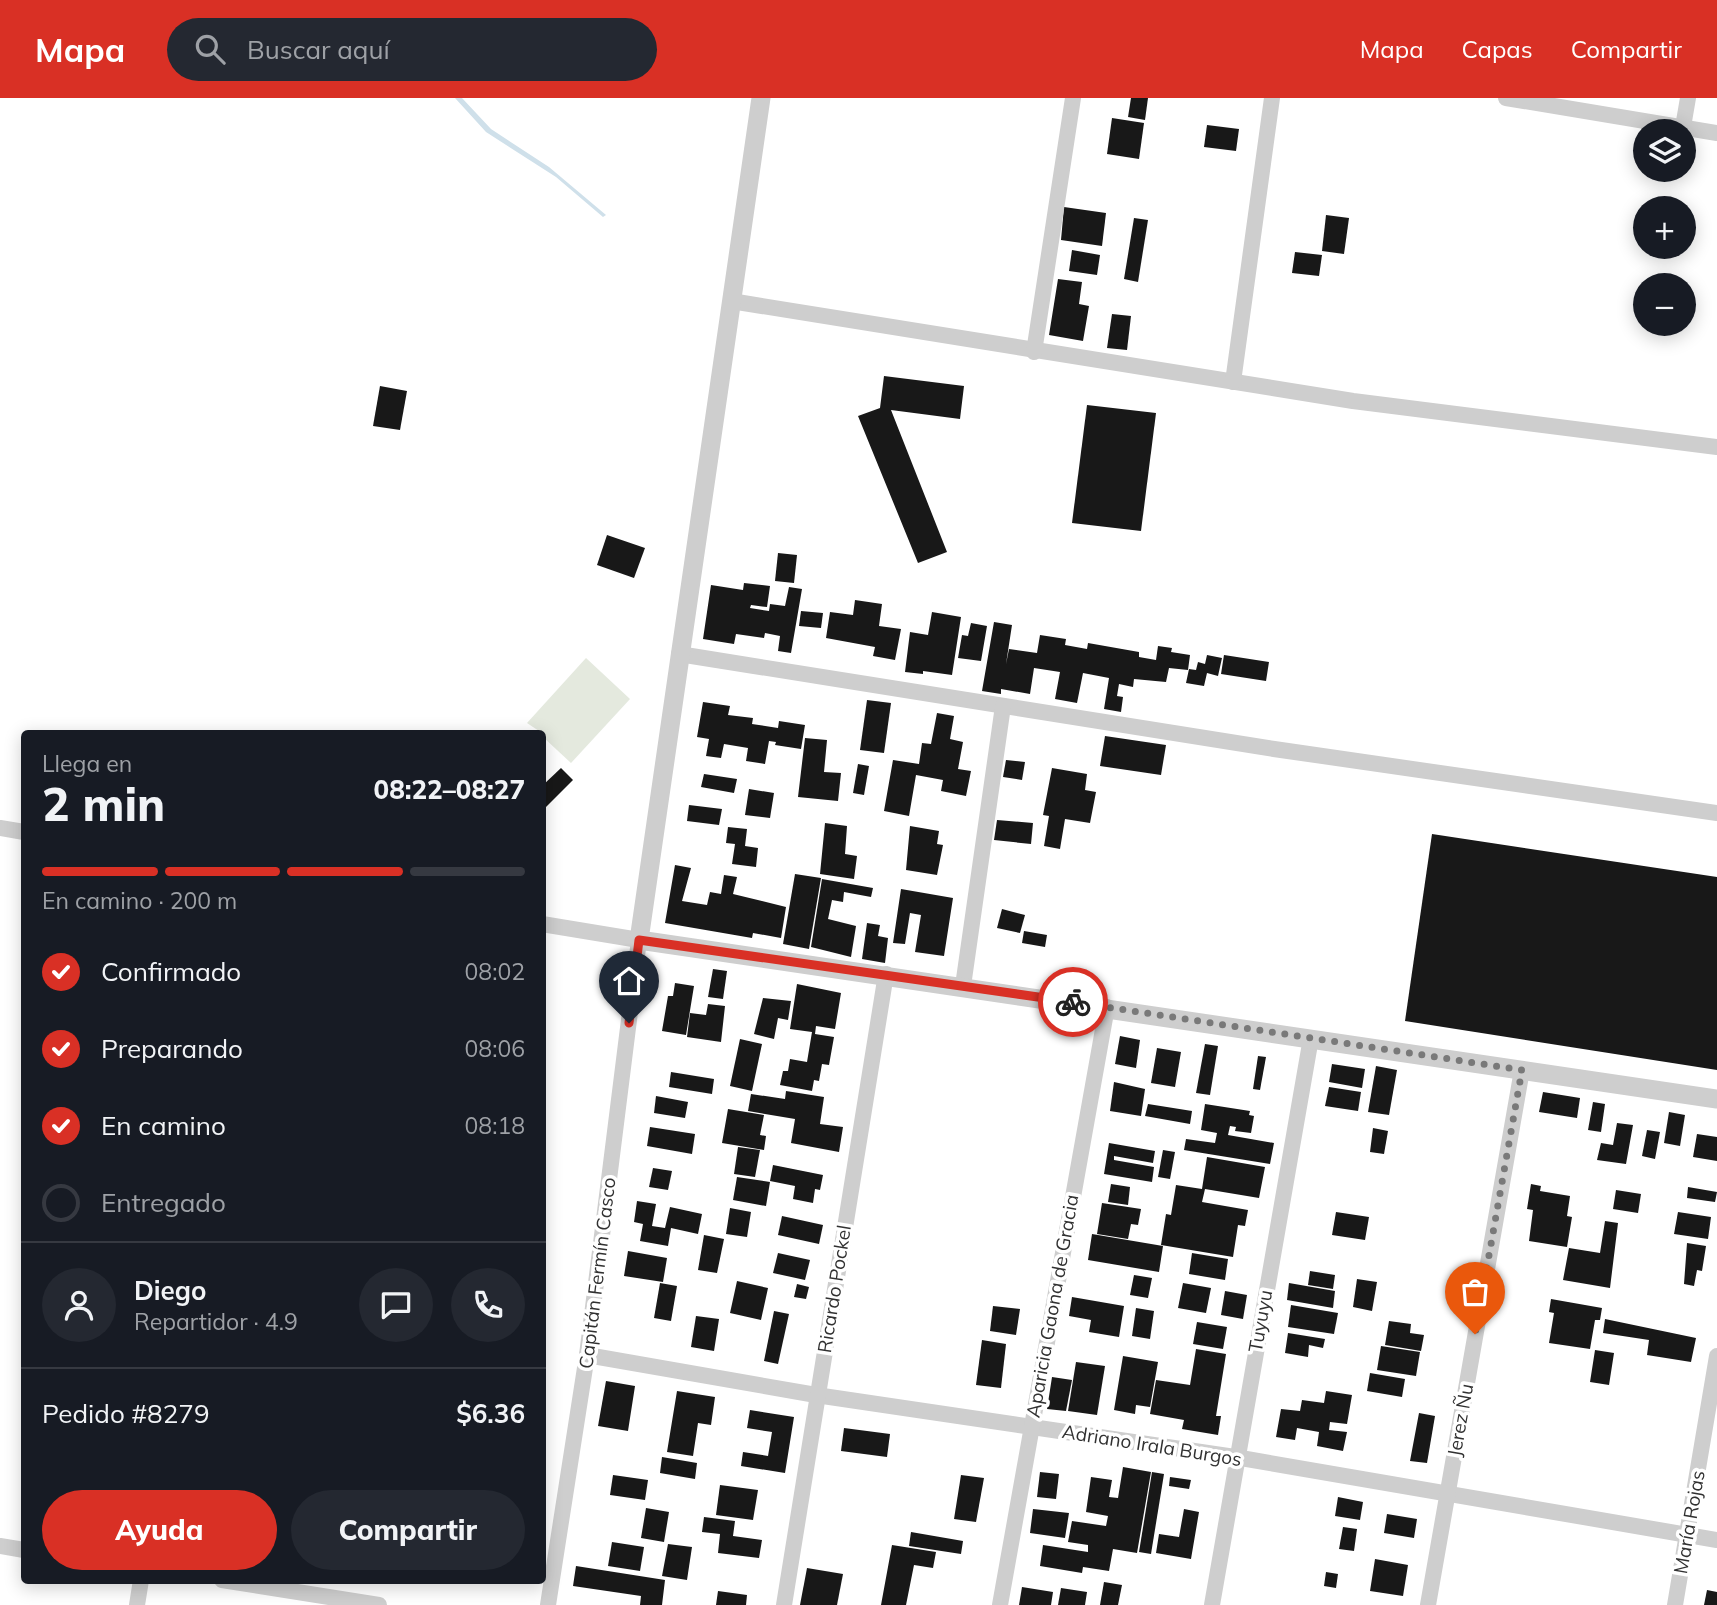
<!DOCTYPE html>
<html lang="es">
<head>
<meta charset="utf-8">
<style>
	:root { --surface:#171b24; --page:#242831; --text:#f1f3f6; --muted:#9ea1a6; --line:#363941; --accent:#d93025 }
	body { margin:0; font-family:Mulish,sans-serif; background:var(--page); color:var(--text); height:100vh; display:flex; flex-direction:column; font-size:26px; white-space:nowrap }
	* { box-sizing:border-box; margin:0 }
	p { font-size:23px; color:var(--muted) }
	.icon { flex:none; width:38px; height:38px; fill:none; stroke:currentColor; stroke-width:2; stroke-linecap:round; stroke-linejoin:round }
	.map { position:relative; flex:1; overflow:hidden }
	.sheet { position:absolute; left:21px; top:632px; width:525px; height:854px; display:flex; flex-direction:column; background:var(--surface); border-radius:7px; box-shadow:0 4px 18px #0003 }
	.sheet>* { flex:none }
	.fabs { position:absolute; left:1633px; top:21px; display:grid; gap:14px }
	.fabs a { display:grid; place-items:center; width:63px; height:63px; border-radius:50%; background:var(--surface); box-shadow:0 4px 18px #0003; font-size:35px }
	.pin { position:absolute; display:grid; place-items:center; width:60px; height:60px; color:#fff; margin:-72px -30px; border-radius:50% 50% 50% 0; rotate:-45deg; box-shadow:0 0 7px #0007 }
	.pin .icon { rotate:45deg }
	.courier { position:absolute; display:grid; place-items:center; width:70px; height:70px; margin:-35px; border:5px solid #d93025; border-radius:50%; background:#fff; color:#222; box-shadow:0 2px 9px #0007 }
	.overview em { font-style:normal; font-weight:800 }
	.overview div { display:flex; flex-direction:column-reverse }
	.overview { display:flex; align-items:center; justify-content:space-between; height:119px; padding:0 21px }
	h1 { font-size:46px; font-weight:800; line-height:52px }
	.bar { display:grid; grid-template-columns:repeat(4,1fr); gap:10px 7px; align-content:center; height:84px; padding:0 21px }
	.bar i { height:9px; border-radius:5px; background:var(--line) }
	.bar .selected { background:var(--accent) }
	.bar p { grid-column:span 4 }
	.line { display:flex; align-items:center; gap:18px; padding:0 21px; border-top:2px solid var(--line) }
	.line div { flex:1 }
	.round { display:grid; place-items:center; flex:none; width:74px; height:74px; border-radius:37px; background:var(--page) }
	ol { padding:0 21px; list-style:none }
	li { display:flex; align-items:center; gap:21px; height:77px }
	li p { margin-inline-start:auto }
	li .icon { padding:7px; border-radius:50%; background:var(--accent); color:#fff; stroke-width:4 }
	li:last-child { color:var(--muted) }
	li i { width:38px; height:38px; border:4px solid var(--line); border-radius:50% }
	.cta { display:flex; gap:14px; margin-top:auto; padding:14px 21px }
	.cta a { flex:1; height:80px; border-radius:42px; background:var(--accent); color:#fff; font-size:28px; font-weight:800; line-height:80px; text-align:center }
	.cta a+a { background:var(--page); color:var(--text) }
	header { display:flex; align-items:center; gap:42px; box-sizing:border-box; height:98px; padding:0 35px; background:var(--accent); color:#fff }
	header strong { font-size:33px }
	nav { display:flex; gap:38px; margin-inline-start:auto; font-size:24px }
	.search { width:490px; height:63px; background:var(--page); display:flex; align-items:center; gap:18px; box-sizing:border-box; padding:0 24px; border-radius:38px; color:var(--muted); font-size:26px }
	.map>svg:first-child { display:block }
	.green { fill:#e4e9de }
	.water { fill:#cfe0ea }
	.building { fill:#181818 }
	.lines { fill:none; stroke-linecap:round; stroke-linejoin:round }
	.minor { stroke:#cecece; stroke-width:16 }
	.tertiary { stroke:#cecece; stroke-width:19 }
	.done { stroke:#797979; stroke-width:7; stroke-dasharray:0 12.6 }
	.route { stroke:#d93025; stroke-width:9 }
	.labels { text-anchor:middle; stroke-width:7; stroke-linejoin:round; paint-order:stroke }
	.street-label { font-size:19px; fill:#313131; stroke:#fff }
</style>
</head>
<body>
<header>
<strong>Mapa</strong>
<div class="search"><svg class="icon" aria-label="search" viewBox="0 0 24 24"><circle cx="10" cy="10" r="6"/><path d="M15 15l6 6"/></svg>Buscar aquí</div>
<nav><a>Mapa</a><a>Capas</a><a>Compartir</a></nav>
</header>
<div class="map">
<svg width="1717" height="1507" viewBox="0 0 1717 1507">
	<rect width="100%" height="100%" fill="#fff"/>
	<polygon class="green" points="586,560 630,601 571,665 543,639 542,635 527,625"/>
	<polygon class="water" points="455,0 462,0 491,31 549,69 606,117 603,119 556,79 486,34"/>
	<g class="building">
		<polygon points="1131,0 1148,0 1145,22 1128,19"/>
		<polygon points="1112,20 1144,25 1139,61 1107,56"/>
		<polygon points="1207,27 1239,31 1236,53 1204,49"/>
		<polygon points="1064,109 1106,115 1102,148 1061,142"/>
		<polygon points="1326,117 1349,120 1344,156 1322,153"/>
		<polygon points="1134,120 1148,122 1138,184 1124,181"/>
		<polygon points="1072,152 1100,157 1097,177 1069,173"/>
		<polygon points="1295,154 1322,157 1319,178 1292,175"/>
		<polygon points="1058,181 1082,184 1079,206 1089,208 1083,243 1049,237"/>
		<polygon points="1112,216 1131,218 1127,252 1107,250"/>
		<polygon points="884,278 964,288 960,321 891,312 947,454 918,465 858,318 880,310"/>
		<polygon points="380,288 407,293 400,332 373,328"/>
		<polygon points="1087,307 1156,315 1141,433 1072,425"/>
		<polygon points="607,437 645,450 634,480 597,467"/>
		<polygon points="778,455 797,457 794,485 775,483"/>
		<polygon points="744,485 770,488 767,509 751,507 750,510 769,513 770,506 785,508 789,489 802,491 791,555 778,553 780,538 765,535 764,540 736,536 734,546 703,541 711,487 743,492"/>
		<polygon points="855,502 882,506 879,528 901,531 895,562 873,558 875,549 826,540 830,514 853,517"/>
		<polygon points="801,513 823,515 821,530 799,528"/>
		<polygon points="932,514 961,519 952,577 923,573 923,576 905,574 910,534 928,537"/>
		<polygon points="994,524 1012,527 1006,566 1009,551 1037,555 1040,537 1066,541 1065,547 1087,551 1088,545 1139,554 1139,559 1156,562 1158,548 1172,550 1171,554 1190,557 1188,572 1169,570 1166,584 1134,581 1133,589 1119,586 1117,598 1123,599 1121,614 1104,611 1109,580 1083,575 1077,605 1055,601 1060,574 1034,570 1030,596 1001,591 1001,596 982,593"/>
		<polygon points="971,525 987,528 981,563 958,560 962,537 968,538"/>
		<polygon points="1207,557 1222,560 1218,578 1207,575 1204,588 1186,585 1189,571 1196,572 1198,564 1205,566"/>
		<polygon points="1224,557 1269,564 1266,583 1221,576"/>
		<polygon points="867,602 891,605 884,655 860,652"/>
		<polygon points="703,604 730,608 728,617 753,620 752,626 778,630 779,623 805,627 801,651 775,647 776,644 769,643 765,666 746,663 748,650 724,646 721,660 706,658 709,641 697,639"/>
		<polygon points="937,615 954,618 950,641 963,644 958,671 971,673 966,698 941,693 943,682 916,677 909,718 884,713 893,662 919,666 922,645 931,646"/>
		<polygon points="1105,638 1166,647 1161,677 1100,668"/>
		<polygon points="805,640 827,642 824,674 841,675 838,703 798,699"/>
		<polygon points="1006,662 1025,664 1022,682 1003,679"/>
		<polygon points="858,666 869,668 864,697 853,695"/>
		<polygon points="561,670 573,682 542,713 542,688"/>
		<polygon points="1052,670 1087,676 1085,692 1096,694 1090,725 1065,721 1060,751 1044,748 1049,718 1043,717"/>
		<polygon points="704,676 737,681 734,695 701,689"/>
		<polygon points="749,691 774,695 770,720 745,717"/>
		<polygon points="689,707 722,711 719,727 687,723"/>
		<polygon points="997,722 1033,725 1031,746 994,742"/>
		<polygon points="825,725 847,728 845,756 857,758 854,781 820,776"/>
		<polygon points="910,728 939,733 937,746 943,747 937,777 906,772"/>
		<polygon points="728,729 747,731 745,748 758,750 756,769 732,766 735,746 726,745"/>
		<polygon points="1432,736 1717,779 1717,972 1405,923"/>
		<polygon points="675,767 691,770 682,803 707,807 710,794 721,796 724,777 737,779 733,796 786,809 781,840 753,835 752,840 665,825"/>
		<polygon points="795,776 821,780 809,851 783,846"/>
		<polygon points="822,781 873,790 871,799 844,794 843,804 832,802 828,821 856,828 851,859 811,849"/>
		<polygon points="901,791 953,800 944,858 915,854 921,817 910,815 905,846 893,845"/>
		<polygon points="1002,811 1025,817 1020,835 997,830"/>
		<polygon points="867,825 880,827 878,838 888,840 885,865 862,861"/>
		<polygon points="1024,833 1047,837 1045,849 1022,845"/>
		<polygon points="713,871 727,873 723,901 708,899"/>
		<polygon points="675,885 694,888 686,937 662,933 668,898 673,898"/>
		<polygon points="797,886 841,895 835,931 816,928 815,936 834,939 829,967 822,966 819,983 814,982 812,993 780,987 783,973 788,973 790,961 807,964 812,934 790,931"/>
		<polygon points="763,900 791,903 788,922 778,920 774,941 754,936"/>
		<polygon points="708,906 725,908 721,944 687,939 690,915 706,917"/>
		<polygon points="1120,938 1140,942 1136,970 1115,966"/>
		<polygon points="740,941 762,946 752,993 730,988"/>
		<polygon points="1205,946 1218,948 1210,997 1196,995"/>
		<polygon points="1157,950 1181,954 1175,989 1151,985"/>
		<polygon points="1258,958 1266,959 1260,992 1253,991"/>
		<polygon points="1332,966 1365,971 1362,990 1329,984"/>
		<polygon points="1376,968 1397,972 1389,1017 1368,1014"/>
		<polygon points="671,974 714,981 712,996 669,989"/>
		<polygon points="1114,984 1145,991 1141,1018 1110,1013"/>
		<polygon points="1329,989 1361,994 1358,1013 1325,1008"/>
		<polygon points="786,993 824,999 820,1026 843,1029 839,1054 791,1045 795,1021 748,1013 751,996 785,1001"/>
		<polygon points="1543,994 1580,1000 1577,1020 1539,1014"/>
		<polygon points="656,998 688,1004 685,1020 654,1015"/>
		<polygon points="1593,1004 1605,1006 1601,1034 1588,1032"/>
		<polygon points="1148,1006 1192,1013 1190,1026 1145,1018"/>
		<polygon points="1205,1006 1250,1013 1249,1017 1254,1018 1251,1035 1235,1033 1236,1029 1230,1028 1228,1037 1274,1045 1270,1066 1184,1052 1186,1041 1215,1045 1217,1035 1201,1032"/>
		<polygon points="728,1011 764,1017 760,1037 766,1038 764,1052 722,1045"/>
		<polygon points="1669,1014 1685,1017 1680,1048 1664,1045"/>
		<polygon points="1617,1025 1633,1027 1626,1066 1597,1062 1601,1045 1613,1047"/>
		<polygon points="650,1029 695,1036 692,1056 647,1048"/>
		<polygon points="1373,1030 1388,1033 1384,1056 1370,1054"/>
		<polygon points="1647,1032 1660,1034 1655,1061 1642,1058"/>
		<polygon points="1697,1036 1717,1039 1717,1063 1693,1059"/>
		<polygon points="1109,1045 1155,1053 1153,1065 1114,1058 1114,1062 1154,1069 1152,1084 1104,1076"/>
		<polygon points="738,1049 760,1052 755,1079 734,1076"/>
		<polygon points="1163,1052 1175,1054 1170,1081 1158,1079"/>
		<polygon points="1207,1059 1265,1069 1259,1100 1205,1091 1202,1104 1248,1112 1245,1128 1238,1127 1233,1159 1161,1147 1166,1116 1171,1117 1176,1087 1202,1091"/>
		<polygon points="773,1067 823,1077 820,1092 815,1091 813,1105 793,1101 795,1088 770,1083"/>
		<polygon points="653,1070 672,1073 668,1092 649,1089"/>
		<polygon points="737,1079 770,1084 766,1108 733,1102"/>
		<polygon points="1111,1086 1130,1089 1128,1107 1108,1104"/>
		<polygon points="1531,1086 1541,1088 1540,1093 1570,1098 1567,1118 1572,1119 1567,1149 1529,1143 1533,1112 1527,1111"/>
		<polygon points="1688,1089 1717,1094 1715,1104 1687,1100"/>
		<polygon points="1616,1092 1641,1096 1638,1115 1613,1111"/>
		<polygon points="637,1103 656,1106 652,1128 665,1130 670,1109 702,1116 698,1136 671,1130 668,1148 640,1143 643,1126 634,1124"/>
		<polygon points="1102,1105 1141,1111 1138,1127 1131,1126 1128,1141 1097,1136"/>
		<polygon points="730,1110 751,1114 747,1139 726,1136"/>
		<polygon points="1336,1114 1369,1119 1365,1142 1332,1137"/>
		<polygon points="1678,1114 1711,1119 1708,1141 1674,1136"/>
		<polygon points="782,1118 823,1127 819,1146 778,1137"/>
		<polygon points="1605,1123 1618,1125 1610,1190 1563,1182 1569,1150 1600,1155"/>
		<polygon points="1092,1136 1163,1148 1159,1174 1088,1162"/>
		<polygon points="704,1137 724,1141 717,1175 698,1172"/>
		<polygon points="1687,1145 1706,1148 1702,1173 1697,1172 1694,1188 1684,1186"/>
		<polygon points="628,1153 667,1160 663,1184 624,1178"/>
		<polygon points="778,1155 810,1162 805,1182 773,1175"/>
		<polygon points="1192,1155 1228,1161 1225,1182 1189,1176"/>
		<polygon points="1310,1173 1335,1177 1333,1191 1308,1187"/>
		<polygon points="1134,1177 1152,1180 1148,1200 1130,1197"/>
		<polygon points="1357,1181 1377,1184 1372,1213 1353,1209"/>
		<polygon points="737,1183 768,1190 761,1222 730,1215"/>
		<polygon points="660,1185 677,1188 671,1223 654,1220"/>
		<polygon points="1183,1185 1211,1190 1206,1215 1178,1210"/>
		<polygon points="1289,1185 1335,1193 1333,1210 1287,1202"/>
		<polygon points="797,1186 809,1189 806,1201 794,1199"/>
		<polygon points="1225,1193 1247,1197 1243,1221 1221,1217"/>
		<polygon points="1072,1199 1124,1208 1119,1239 1089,1234 1091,1222 1069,1218"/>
		<polygon points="1551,1201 1602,1210 1600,1222 1595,1222 1590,1251 1549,1245 1554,1215 1549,1214"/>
		<polygon points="1291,1207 1338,1215 1334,1236 1288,1229"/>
		<polygon points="993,1208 1020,1211 1016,1237 990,1233"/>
		<polygon points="1136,1210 1154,1213 1150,1241 1132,1238"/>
		<polygon points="774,1213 789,1216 778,1266 764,1263"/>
		<polygon points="696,1218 719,1221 714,1253 691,1249"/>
		<polygon points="1605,1221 1696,1240 1691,1264 1647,1257 1649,1242 1603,1235"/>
		<polygon points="1389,1223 1411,1226 1410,1235 1424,1237 1421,1253 1385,1247"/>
		<polygon points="1197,1224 1227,1229 1223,1251 1193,1246"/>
		<polygon points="1288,1235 1325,1241 1323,1250 1309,1247 1308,1259 1285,1255"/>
		<polygon points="982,1242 1006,1246 1001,1290 976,1287"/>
		<polygon points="1381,1248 1420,1254 1416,1278 1377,1272"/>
		<polygon points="1196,1251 1226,1256 1216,1318 1221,1318 1218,1337 1182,1331 1184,1322 1150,1316 1156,1282 1190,1287"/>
		<polygon points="1595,1252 1614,1255 1609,1287 1590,1284"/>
		<polygon points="1123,1258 1158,1264 1150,1309 1136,1307 1135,1316 1114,1312"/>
		<polygon points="1076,1264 1105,1268 1097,1317 1068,1313"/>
		<polygon points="1370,1275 1405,1281 1402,1299 1367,1293"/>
		<polygon points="1052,1279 1072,1282 1066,1313 1047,1311"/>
		<polygon points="606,1283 635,1288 628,1333 598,1328"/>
		<polygon points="677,1293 715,1299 711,1327 698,1325 693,1358 667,1354"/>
		<polygon points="1326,1293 1352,1297 1347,1326 1330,1324 1329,1332 1347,1334 1343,1353 1317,1348 1319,1334 1297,1330 1295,1342 1276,1339 1281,1311 1300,1313 1302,1302 1324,1305"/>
		<polygon points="750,1312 794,1319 785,1375 741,1368 743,1354 768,1358 772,1334 747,1330"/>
		<polygon points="1419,1315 1435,1318 1427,1365 1410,1363"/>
		<polygon points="844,1330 890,1336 887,1359 841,1353"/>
		<polygon points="662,1359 697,1365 695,1381 660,1375"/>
		<polygon points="1123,1369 1151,1374 1137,1455 1113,1451 1109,1473 1083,1469 1082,1475 1040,1468 1043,1447 1088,1454 1088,1447 1068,1444 1072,1423 1106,1428 1108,1418 1086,1414 1091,1379 1112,1382 1109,1399 1118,1400"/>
		<polygon points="1040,1374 1059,1376 1056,1401 1037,1399"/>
		<polygon points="1152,1374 1164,1376 1151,1456 1139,1454"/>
		<polygon points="613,1377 648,1382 645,1402 610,1397"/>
		<polygon points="961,1377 984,1380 976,1424 954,1421"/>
		<polygon points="1170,1379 1191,1382 1189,1391 1169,1388"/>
		<polygon points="720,1387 758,1392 753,1422 716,1417"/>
		<polygon points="1338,1399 1363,1404 1360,1422 1335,1418"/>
		<polygon points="646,1410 669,1414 664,1444 641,1440"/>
		<polygon points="1033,1411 1069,1415 1065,1440 1030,1435"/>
		<polygon points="1184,1411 1199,1414 1191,1461 1156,1455 1159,1436 1179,1439"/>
		<polygon points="1387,1416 1417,1421 1414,1440 1384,1435"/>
		<polygon points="704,1419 735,1423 733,1438 762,1442 759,1460 718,1455 720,1436 702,1434"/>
		<polygon points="1343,1429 1357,1431 1354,1453 1339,1451"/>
		<polygon points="911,1434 963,1443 961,1456 909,1448"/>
		<polygon points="612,1444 644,1449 640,1473 608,1468"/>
		<polygon points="668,1446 692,1449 687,1482 662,1478"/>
		<polygon points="892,1447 936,1454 933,1470 914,1467 906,1507 881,1507"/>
		<polygon points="1375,1461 1408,1467 1403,1498 1370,1493"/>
		<polygon points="576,1468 665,1482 662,1507 640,1507 641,1498 573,1488"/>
		<polygon points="807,1470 843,1476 837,1507 800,1507"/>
		<polygon points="1326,1474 1338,1476 1336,1490 1324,1488"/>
		<polygon points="1104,1484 1122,1487 1118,1507 1100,1507"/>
		<polygon points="1022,1489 1053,1494 1051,1507 1019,1507"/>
		<polygon points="1061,1490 1087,1494 1085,1507 1058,1507"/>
		<polygon points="1707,1492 1717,1494 1717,1507 1704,1507"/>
		<polygon points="718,1493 747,1497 746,1507 716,1507"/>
	</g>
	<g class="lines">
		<g class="minor">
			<polyline points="1506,0 1717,35"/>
			<polyline points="1683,29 1688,0"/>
			<polyline points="731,203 1353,303 1717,349"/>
			<polyline points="1034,254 1073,0"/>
			<polyline points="1233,284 1272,0"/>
			<polyline points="679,556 1274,651 1717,715"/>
			<polyline points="0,730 24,734"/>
			<polyline points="542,826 639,842 587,1257 548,1507"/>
			<polyline points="963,888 1003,608"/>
			<polyline points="587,1257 816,1297 1235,1359 1717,1442"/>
			<polyline points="0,1448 24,1452"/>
			<polyline points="222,1482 379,1507"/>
			<polyline points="137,1507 141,1482"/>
			<polyline points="784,1507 886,876"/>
			<polyline points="1000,1507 1107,909"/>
			<polyline points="1212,1507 1311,940"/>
			<polyline points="1428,1507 1522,972"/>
			<polyline points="1675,1507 1717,1258"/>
		</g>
		<polyline class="tertiary" points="761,0 639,842 1717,1001"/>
	</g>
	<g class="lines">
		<polyline class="done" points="1073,904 1522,972 1475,1236"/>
		<polyline class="route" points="629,925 639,842 1073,904"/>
	</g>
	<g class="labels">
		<g class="street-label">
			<text transform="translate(597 1175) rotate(-83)" y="7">Capitán Fermín Casco</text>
			<text transform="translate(834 1191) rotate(-81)" y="7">Ricardo Pockel</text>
			<text transform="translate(1052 1208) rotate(-80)" y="7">Aparicia Gaona de Gracia</text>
			<text transform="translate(1260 1223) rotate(-80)" y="7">Tuyuyu</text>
			<text transform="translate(1460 1322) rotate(-80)" y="7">Jerez Ñu</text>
			<text transform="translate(1152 1347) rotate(9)" y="7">Adriano Irala Burgos</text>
			<text transform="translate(1689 1424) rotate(-80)" y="7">María Rojas</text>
		</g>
	</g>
</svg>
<div class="fabs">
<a><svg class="icon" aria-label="layers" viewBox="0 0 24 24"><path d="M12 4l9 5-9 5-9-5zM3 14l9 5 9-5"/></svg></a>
<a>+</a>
<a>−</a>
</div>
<div class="pin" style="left:1475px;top:1236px;background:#ea580c"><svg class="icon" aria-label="bag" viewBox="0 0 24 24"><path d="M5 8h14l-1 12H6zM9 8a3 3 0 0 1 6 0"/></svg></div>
<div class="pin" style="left:629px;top:925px;background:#1f2937"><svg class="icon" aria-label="home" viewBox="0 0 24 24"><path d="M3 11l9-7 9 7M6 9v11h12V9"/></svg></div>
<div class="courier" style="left:1073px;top:904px"><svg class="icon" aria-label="bike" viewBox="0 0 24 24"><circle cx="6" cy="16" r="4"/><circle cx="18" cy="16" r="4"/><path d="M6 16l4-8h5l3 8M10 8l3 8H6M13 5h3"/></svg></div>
<section class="sheet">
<div class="overview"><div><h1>2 min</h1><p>Llega en</p></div><em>08:22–08:27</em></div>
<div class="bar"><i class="selected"></i><i class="selected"></i><i class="selected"></i><i></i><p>En camino · 200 m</p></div>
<ol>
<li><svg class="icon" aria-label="check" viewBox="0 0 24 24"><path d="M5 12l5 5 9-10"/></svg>Confirmado<p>08:02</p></li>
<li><svg class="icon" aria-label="check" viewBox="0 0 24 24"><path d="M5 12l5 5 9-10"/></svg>Preparando<p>08:06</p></li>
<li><svg class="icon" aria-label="check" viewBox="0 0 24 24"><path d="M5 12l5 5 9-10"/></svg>En camino<p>08:18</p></li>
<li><i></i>Entregado</li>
</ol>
<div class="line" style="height:126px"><a class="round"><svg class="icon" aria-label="person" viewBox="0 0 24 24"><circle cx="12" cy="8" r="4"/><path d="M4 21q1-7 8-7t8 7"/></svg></a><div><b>Diego</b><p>Repartidor · 4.9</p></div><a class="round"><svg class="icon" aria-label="chat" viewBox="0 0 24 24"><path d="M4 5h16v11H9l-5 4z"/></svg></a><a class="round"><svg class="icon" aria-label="phone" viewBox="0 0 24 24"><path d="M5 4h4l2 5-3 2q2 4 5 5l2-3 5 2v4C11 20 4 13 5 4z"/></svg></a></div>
<div class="line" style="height:91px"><div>Pedido #8279</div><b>$6.36</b></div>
<div class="cta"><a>Ayuda</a><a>Compartir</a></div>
</section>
</div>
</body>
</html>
